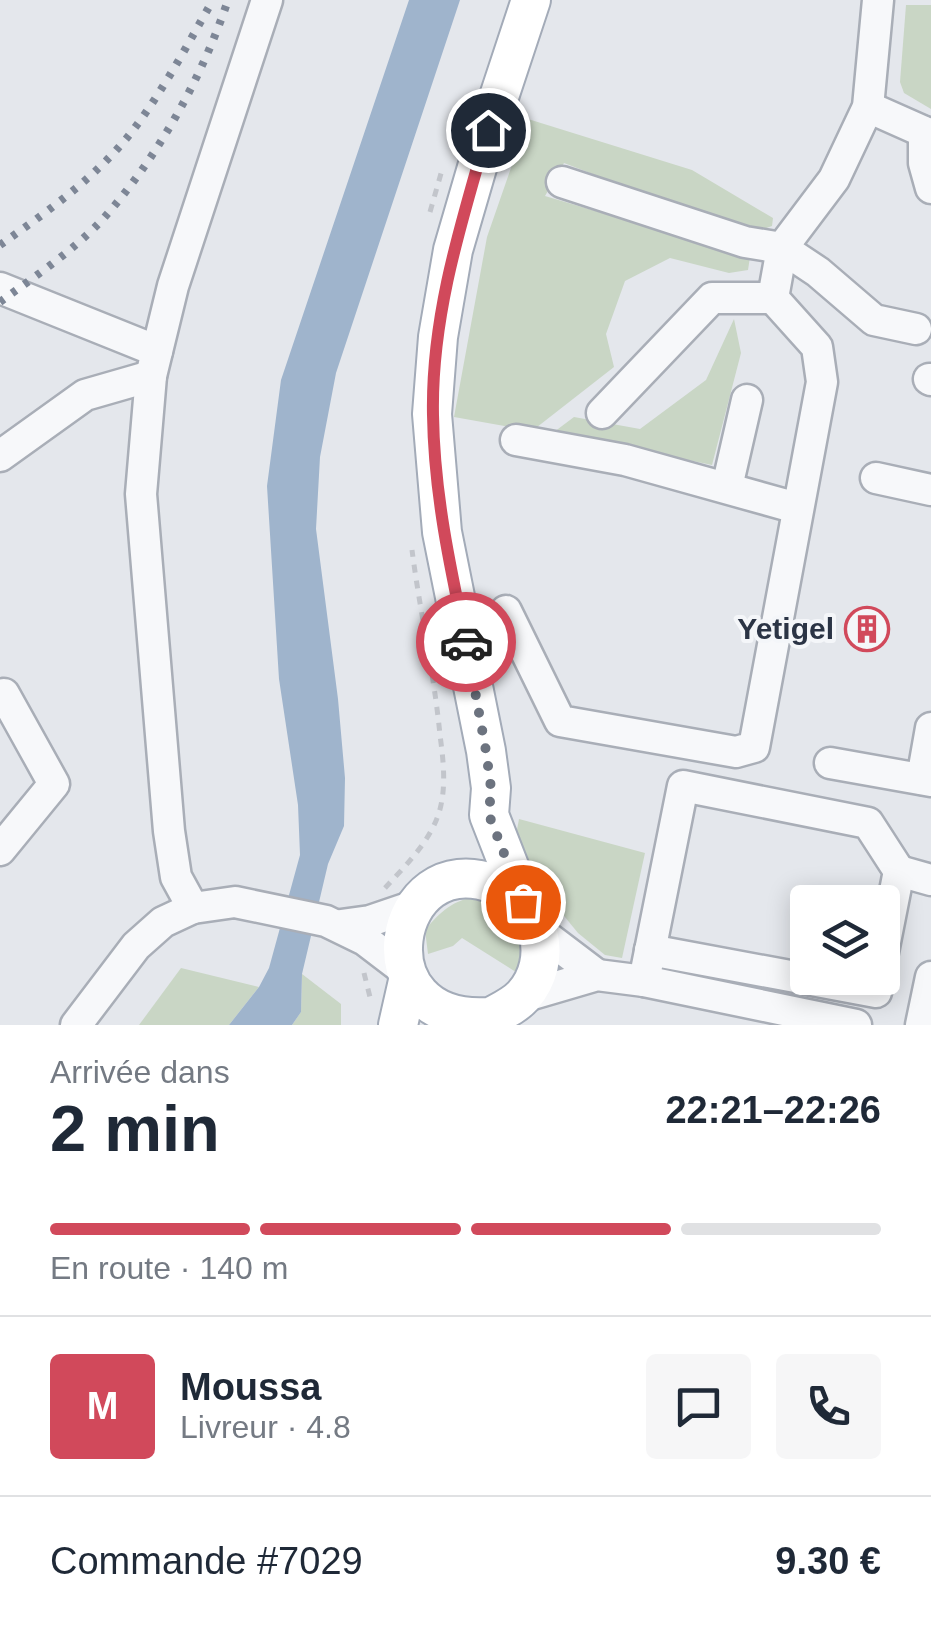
<!DOCTYPE html>
<html lang="fr">
<head>
<meta charset="utf-8">
<style>
	:root { --surface:#fff; --page:#f6f6f7; --text:#1f2937; --muted:#747a83; --line:#e0e1e3; --accent:#d1495b }
	body { margin:0; font-family:Arial,sans-serif; background:var(--page); color:var(--text); height:100vh; display:flex; flex-direction:column; font-size:38px; white-space:nowrap }
	* { box-sizing:border-box; margin:0 }
	p { font-size:32px; color:var(--muted) }
	.icon { flex:none; width:55px; height:55px; fill:none; stroke:currentColor; stroke-width:2; stroke-linecap:round; stroke-linejoin:round }
	.map { position:relative; height:1025px; overflow:hidden }
	.drawer { display:flex; flex-direction:column; background:var(--surface); flex:1 }
	.drawer>* { flex:none }
	.controls { position:absolute; left:790px; top:885px; display:grid; gap:20px }
	.controls a { display:grid; place-items:center; width:110px; height:110px; border-radius:10px; background:var(--surface); box-shadow:0 5px 25px #0003; font-size:50px }
	.pin { position:absolute; display:grid; place-items:center; width:85px; height:85px; color:#fff; margin:-42px; border:5px solid #fff; border-radius:50%; box-shadow:0 2px 10px #0007 }
	.courier { position:absolute; display:grid; place-items:center; width:100px; height:100px; margin:-50px; border:8px solid #d1495b; border-radius:50%; background:#fff; color:#222; box-shadow:0 2px 12px #0007 }
	.summary em { font-style:normal; font-weight:700 }
	.summary div { display:flex; flex-direction:column-reverse }
	.summary { display:flex; align-items:center; justify-content:space-between; height:170px; padding:0 50px }
	h1 { font-size:65px; font-weight:700; line-height:75px }
	.bar { display:grid; grid-template-columns:repeat(4,1fr); gap:15px 10px; align-content:center; height:120px; padding:0 50px }
	.bar i { height:12px; border-radius:8px; background:var(--line) }
	.bar .on { background:var(--accent) }
	.bar p { grid-column:span 4 }
	.line { display:flex; align-items:center; gap:25px; padding:0 50px; border-top:2px solid var(--line) }
	.line div { flex:1 }
	.round { display:grid; place-items:center; flex:none; width:105px; height:105px; border-radius:10px; background:var(--page) }
	.map>svg:first-child { display:block }
	.green { fill:#c9d6c5 }
	.water { fill:#9fb4cc }
	.lines { fill:none; stroke-linecap:round; stroke-linejoin:round }
	.minor-casing { stroke:#a9aeb7; stroke-width:35 }
	.major-casing { stroke:#a3abb8; stroke-width:42 }
	.path { stroke:#c2c5cb; stroke-width:5; stroke-dasharray:8 8; stroke-linecap:butt }
	.minor { stroke:#f7f8fa; stroke-width:30 }
	.major { stroke:#fff; stroke-width:38 }
	.rail { stroke:#7d8696; stroke-width:8; stroke-dasharray:5 10; stroke-linecap:butt }
	.done { stroke:#6c737f; stroke-width:10; stroke-dasharray:0 18 }
	.route { stroke:#d1495b; stroke-width:12 }
	.labels { text-anchor:middle; stroke-width:8; stroke-linejoin:round; paint-order:stroke }
	.poi-label { font-size:30px; font-weight:bold; fill:#2b3445; stroke:#f4f6f9; text-anchor:end }
</style>
</head>
<body>
<div class="map">
<svg width="931" height="1025" viewBox="0 0 931 1025">
	<rect width="100%" height="100%" fill="#e4e7ec"/>
	<g class="green">
		<polygon points="906,5 931,5 931,109 904,93 900,82"/>
		<polygon points="528,119 692,170 773,218 772,226 749,234 564,163 545,196 750,257 748,270 729,273 670,258 625,281 606,334 614,367 532,431 454,417 487,237"/>
		<polygon points="734,319 741,353 712,465 554,432 574,417 640,429 706,380"/>
		<polygon points="519,819 645,853 622,958 605,955 578,933 533,878 516,835"/>
		<path d="M477,897C516,914 527,931 519,974L462,938L453,946L428,954L425,930C440,912 454,899 477,897Z"/>
		<polygon points="181,968 259,987 229,1025 139,1025"/>
		<polygon points="302,974 341,1004 341,1025 292,1025 301,1012"/>
	</g>
	<polygon class="water" points="409,0 460,0 336,373 320,457 316,529 338,699 345,778 344,826 328,864 302,974 301,1012 292,1025 229,1025 259,987 269,968 300,855 298,805 279,679 267,486 281,380"/>
	<g class="lines">
		<defs>
			<g id="minor">
				<polyline points="868,107 931,135"/>
				<polyline points="924,132 924,163 931,188"/>
				<polyline points="562,182 745,242 782,248 818,272 874,320 916,329"/>
				<polyline points="0,288 157,351"/>
				<polyline points="929,379 931,380"/>
				<polyline points="602,413 712,298 773,298"/>
				<polyline points="516,440 625,460 797,508"/>
				<polyline points="0,456 85,395 151,376"/>
				<polyline points="876,478 931,490"/>
				<polyline points="727,487 747,400"/>
				<polyline points="506,611 560,721 736,752 754,747 822,382 817,347 773,298 782,248 834,179 868,107 878,0"/>
				<polyline points="830,763 931,781"/>
				<polyline points="922,779 931,728"/>
				<polyline points="0,850 54,784 4,694"/>
				<polyline points="899,871 931,880"/>
				<polyline points="193,908 176,877 169,831 141,494 151,376 173,286 267,0"/>
				<polyline points="341,925 370,921 417,905"/>
				<polyline points="539,931 597,975"/>
				<polyline points="650,950 876,992 879,978"/>
				<polyline points="644,981 683,786 868,823 899,871 882,957"/>
				<polyline points="522,997 597,975 644,981 856,1025"/>
				<polyline points="76,1025 136,946 163,922 193,908 235,902 326,921 365,940 403,969"/>
				<polyline points="921,1025 931,977"/>
			</g>
			<g id="major">
				<polyline points="523,902 489,815 491,788 486,751 442,532 432,414 438,337 453,250 488,130 531,0"/>
				<polyline points="398,1025 408,981"/>
				<path d="M478,1025C492,1014 510,1010 523,996C556,959 540,901 494,884C391,845 358,1025 488,1017"/>
			</g>
		</defs>
		<use href="#minor" class="minor-casing"/>
		<use href="#major" class="major-casing"/>
		<g class="path">
			<polyline points="430,212 442,170"/>
			<path d="M385,888C406,865 434,838 441,805C446,782 443,758 440,735C434,673 420,612 412,550"/>
			<polyline points="364,973 371,1001"/>
		</g>
		<use href="#minor" class="minor"/>
		<use href="#major" class="major"/>
		<g class="rail">
			<path d="M0,245C44,214 91,181 126,139C160,97 186,47 213,0"/>
			<path d="M0,302C34,277 73,251 102,220C157,159 202,78 228,0"/>
		</g>
	</g>
	<g class="lines">
		<polyline class="done" points="466,642 486,751 491,788 489,815 523,902"/>
		<path class="route" d="M466,642C450,567 434,492 433,415C431,317 461,223 488,130"/>
	</g>
	<defs>
		<symbol id="building-ring" viewBox="-11 -11 22 22"><circle r="9.5" fill="#f4f6f9" stroke="#d1495b" stroke-width="1.5"/><path d="M-4-6H4V6H1V3H-1V6H-4ZM-2.5-4.3h1.7v1.8h-1.7ZM.8-4.3h1.7v1.8H.8ZM-2.5-1h1.7V.8h-1.7ZM.8-1h1.7V.8H.8Z" fill="#d1495b"/></symbol>
	</defs>
	<g fill-rule="evenodd">
		<use href="#building-ring" x="842" y="604" width="50" height="50"/>
	</g>
	<g class="labels">
		<g class="poi-label">
			<text x="834" y="639">Yetigel</text>
		</g>
	</g>
</svg>
<div class="controls">
<a><svg class="icon" aria-label="layers" viewBox="0 0 24 24"><path d="M12 4l9 5-9 5-9-5zM3 14l9 5 9-5"/></svg></a>
</div>
<div class="pin" style="left:523px;top:902px;background:#ea580c"><svg class="icon" aria-label="bag" viewBox="0 0 24 24"><path d="M5 8h14l-1 12H6zM9 8a3 3 0 0 1 6 0"/></svg></div>
<div class="pin" style="left:488px;top:130px;background:#1f2937"><svg class="icon" aria-label="home" viewBox="0 0 24 24"><path d="M3 11l9-7 9 7M6 9v11h12V9"/></svg></div>
<div class="courier" style="left:466px;top:642px"><svg class="icon" aria-label="car" viewBox="0 0 24 24"><path d="M5 17H2v-5l4-1 3-4h7l3 4 3 1v5h-3M9 17h6M6 11h13"/><circle cx="7" cy="17" r="2"/><circle cx="17" cy="17" r="2"/></svg></div>
</div>
<section class="drawer">
<div class="summary"><div><h1>2 min</h1><p>Arrivée dans</p></div><em>22:21–22:26</em></div>
<div class="bar"><i class="on"></i><i class="on"></i><i class="on"></i><i></i><p>En route · 140 m</p></div>
<div class="line" style="height:180px"><b class="round" style="background:var(--accent);color:#fff">M</b><div><b>Moussa</b><p>Livreur · 4.8</p></div><a class="round"><svg class="icon" aria-label="chat" viewBox="0 0 24 24"><path d="M4 5h16v11H9l-5 4z"/></svg></a><a class="round"><svg class="icon" aria-label="phone" viewBox="0 0 24 24"><path d="M5 4h4l2 5-3 2q2 4 5 5l2-3 5 2v4C11 20 4 13 5 4z"/></svg></a></div>
<div class="line" style="height:130px"><div>Commande #7029</div><b>9.30 €</b></div>
</section>
</body>
</html>
